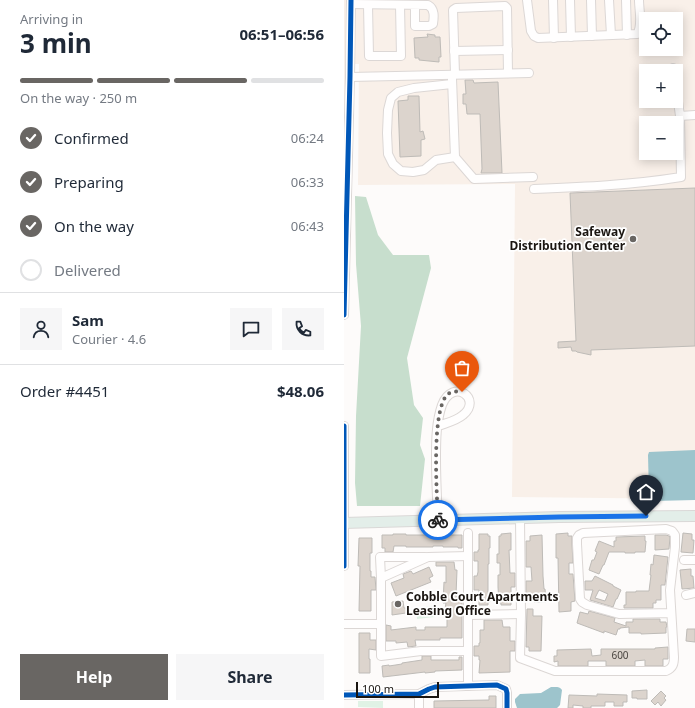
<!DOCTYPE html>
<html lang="en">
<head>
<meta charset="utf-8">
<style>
	:root { --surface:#fff; --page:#f6f6f7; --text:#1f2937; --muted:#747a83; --line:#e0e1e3; --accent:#696663 }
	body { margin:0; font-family:"Noto Sans",sans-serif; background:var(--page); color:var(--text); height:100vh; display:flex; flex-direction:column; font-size:15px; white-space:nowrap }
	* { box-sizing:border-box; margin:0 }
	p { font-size:13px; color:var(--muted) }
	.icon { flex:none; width:22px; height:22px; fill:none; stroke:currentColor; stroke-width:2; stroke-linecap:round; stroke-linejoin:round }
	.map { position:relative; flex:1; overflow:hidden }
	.sheet { display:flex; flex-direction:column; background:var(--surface); width:344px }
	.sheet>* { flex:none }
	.controls { position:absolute; left:295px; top:12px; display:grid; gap:8px }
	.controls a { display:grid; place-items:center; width:44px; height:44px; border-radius:0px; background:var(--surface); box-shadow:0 2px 10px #0003; font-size:20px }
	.scale { position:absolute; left:12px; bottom:10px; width:83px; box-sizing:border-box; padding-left:4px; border:2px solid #1a1511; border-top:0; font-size:11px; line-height:14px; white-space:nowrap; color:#1a1511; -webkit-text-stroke:3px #fff; paint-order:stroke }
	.pin { position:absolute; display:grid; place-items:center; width:34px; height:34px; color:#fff; margin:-41px -17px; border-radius:50% 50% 50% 0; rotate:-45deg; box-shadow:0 0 4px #0007 }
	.pin .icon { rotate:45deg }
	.courier { position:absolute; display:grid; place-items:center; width:40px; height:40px; margin:-20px; border:3px solid #1a73e8; border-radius:50%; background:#fff; color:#222; box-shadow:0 1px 5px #0007 }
	.head em { font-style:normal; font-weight:700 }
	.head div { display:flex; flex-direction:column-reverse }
	.head { display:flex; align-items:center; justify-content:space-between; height:68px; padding:0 20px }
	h1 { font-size:26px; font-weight:700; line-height:30px }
	.bar { display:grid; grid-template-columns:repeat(4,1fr); gap:6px 4px; align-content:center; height:48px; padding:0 20px }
	.bar i { height:5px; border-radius:3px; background:var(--line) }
	.bar .current { background:var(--accent) }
	.bar p { grid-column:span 4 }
	.line { display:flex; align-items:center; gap:10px; padding:0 20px; border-top:1px solid var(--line) }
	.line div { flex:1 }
	.round { display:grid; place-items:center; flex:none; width:42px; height:42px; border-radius:0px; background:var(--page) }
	ol { padding:0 20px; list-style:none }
	li { display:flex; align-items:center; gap:12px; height:44px }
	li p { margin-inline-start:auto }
	li .icon { padding:4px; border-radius:50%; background:var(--accent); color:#fff; stroke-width:4 }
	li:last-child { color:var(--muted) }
	li i { width:22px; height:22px; border:2px solid var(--line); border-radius:50% }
	.action { display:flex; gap:8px; margin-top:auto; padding:8px 20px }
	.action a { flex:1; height:46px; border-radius:0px; background:var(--accent); color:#fff; font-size:16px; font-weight:700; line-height:46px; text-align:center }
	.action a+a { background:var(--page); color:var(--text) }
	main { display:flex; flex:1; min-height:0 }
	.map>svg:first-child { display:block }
	.industrial { fill:#f9f0e9; fill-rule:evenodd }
	.green { fill:#e0f2e5 }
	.forest { fill:#c7decd }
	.water { fill:#9dc4cc }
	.building { fill:#dcd4cd; stroke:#bebbb7; fill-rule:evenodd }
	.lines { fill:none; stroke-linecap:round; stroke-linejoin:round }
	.minor-casing { stroke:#dcd7d5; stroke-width:10 }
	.major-casing { stroke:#dad8d7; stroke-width:12 }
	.minor { stroke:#fffefe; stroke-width:8 }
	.major { stroke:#e3eee9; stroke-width:10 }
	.cycleway-casing { stroke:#fff; stroke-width:8 }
	.cycleway { stroke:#0057b8; stroke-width:5 }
	.done { stroke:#696663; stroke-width:4; stroke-dasharray:0 7.2 }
	.route { stroke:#1a73e8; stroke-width:5 }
	.poi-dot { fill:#696663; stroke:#fff; stroke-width:1.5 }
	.labels { text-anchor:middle; stroke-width:3.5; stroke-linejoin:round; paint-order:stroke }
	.number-label { font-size:10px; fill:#4a4540 }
	.poi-label { font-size:12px; font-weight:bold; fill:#1a1511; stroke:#fff; text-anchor:end }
</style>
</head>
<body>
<main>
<section class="sheet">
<div class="head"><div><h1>3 min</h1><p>Arriving in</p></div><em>06:51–06:56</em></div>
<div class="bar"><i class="current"></i><i class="current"></i><i class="current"></i><i></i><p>On the way · 250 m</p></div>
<ol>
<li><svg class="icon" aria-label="check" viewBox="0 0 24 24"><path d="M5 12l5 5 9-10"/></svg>Confirmed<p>06:24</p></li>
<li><svg class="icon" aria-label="check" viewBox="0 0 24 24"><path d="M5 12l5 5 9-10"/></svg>Preparing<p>06:33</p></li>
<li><svg class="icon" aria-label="check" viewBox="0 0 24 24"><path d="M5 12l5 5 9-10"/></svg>On the way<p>06:43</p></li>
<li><i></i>Delivered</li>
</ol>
<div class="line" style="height:72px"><a class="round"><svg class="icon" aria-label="person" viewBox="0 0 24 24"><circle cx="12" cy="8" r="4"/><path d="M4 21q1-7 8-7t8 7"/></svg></a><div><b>Sam</b><p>Courier · 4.6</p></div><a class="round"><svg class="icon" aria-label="chat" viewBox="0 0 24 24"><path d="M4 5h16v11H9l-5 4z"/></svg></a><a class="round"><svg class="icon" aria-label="phone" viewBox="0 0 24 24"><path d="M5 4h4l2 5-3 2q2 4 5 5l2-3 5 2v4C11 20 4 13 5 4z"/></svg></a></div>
<div class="line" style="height:52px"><div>Order #4451</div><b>$48.06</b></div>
<div class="action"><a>Help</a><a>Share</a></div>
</section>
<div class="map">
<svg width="351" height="708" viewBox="0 0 351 708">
	<rect width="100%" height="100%" fill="#fdfbfa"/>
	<path class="industrial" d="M0,0H351V499L168,497L171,184L14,185L15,64H2L0,129ZM302,19H332V49H302ZM302,71H332V101H302ZM302,123H332V153H302Z"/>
	<g class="green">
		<polygon points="90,606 91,617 73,619 72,608"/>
		<polygon points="14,701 39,701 39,708 14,707"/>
	</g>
	<polygon class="forest" points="11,196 22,197 34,235 49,255 85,255 87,268 63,358 70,405 79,418 76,445 81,459 76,506 13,506 11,483 12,416 17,326 12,264"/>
	<g class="water">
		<polygon points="351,450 351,500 310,501 305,495 304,455 305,452"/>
		<path d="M207,687C211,687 216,686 218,690L216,705L213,708H173L171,702V699L176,694L197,693Z"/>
	</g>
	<g class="building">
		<polygon points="83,34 91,35 91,37 96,37 97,57 95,57 95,62 75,60 75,58 71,58 70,38 84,37"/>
		<polygon points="121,80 129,80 130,83 154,82 158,173 137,173 138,169 136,114 123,114 122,104 119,104 119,94 122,94"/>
		<polygon points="64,96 75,96 76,132 79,131 81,139 77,140 77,156 56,157 54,101 64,100"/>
		<polygon points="351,188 351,346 247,350 247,355 233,352 232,351 228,351 227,347 214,348 214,342 232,341 226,193"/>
		<polygon points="167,533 167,550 165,550 166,573 171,573 171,587 167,587 167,605 157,605 157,603 155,603 154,587 154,575 156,575 156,563 153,563 153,554 155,554 155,536 157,536 157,534"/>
		<polygon points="224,533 224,536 228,536 228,544 229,563 225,563 225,574 229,574 231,601 227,602 227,611 215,612 214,558 212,558 212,534"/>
		<polygon points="339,533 348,534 348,540 350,540 349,553 337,552"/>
		<polygon points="49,534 62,534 62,535 90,535 90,534 98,534 98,535 118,535 118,548 114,548 114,547 99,547 99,546 89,546 89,547 62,547 62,546 50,546 49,552 41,552 41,548 38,548 38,535 49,535"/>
		<polygon points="135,534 144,534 144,536 146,536 146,548 145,548 145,564 144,564 144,592 145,592 146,602 144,602 144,605 135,605 135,590 130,590 130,576 133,576 134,572 134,561 130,561 130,552 134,552 134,550 135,550"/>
		<polygon points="198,535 199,576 200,589 201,589 202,602 190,602 190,599 182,600 182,581 188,581 187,567 182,567 182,541 186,541 186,536"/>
		<polygon points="311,535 322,535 325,536 326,537 325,549 311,550"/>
		<polygon points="301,536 301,541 302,541 301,552 291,552 291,553 281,553 281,552 265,552 260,565 259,565 255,574 245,570 248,560 250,560 253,552 251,551 255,541 270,547 270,541 272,541 272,537"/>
		<polygon points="15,538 28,538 28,553 26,553 26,571 27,571 27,577 31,577 32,590 27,590 27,611 15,611 16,566 14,566"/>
		<polygon points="310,555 324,557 321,585 317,585 317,600 312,600 312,603 309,603 309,608 280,608 280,605 282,605 282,592 292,592 292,591 305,591 307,575 306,575 307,564 309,565"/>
		<polygon points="92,562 110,562 111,570 113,570 112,595 113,595 113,599 118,598 118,638 96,638 96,640 71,640 72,646 64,647 63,642 52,643 52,641 42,641 42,625 47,626 47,630 72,627 72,630 81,630 81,627 103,627 103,609 101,609 102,603 99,603 100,582 102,583 102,566 92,566"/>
		<polygon points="85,567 89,576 85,578 87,582 52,596 47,583 60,578 59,574 67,571 69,574"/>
		<polygon points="347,569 347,576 349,576 350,588 338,589 336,570"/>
		<path d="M251,576L269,585V586L277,590L273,599H272L269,607L246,600L249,590H241V581H248ZM255,590L264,594L261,601L251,598Z"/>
		<polygon points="59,601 60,608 62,608 62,613 48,615 48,602"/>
		<polygon points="183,609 189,609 189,616 198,616 197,651 185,651 185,647 182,647"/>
		<polygon points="245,611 271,618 270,622 282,626 282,622 289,622 289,619 316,619 316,622 322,622 323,627 322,627 322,633 297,634 297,633 285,633 285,627 276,628 276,629 274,629 272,635 260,631 260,633 233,623 236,612 244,614"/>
		<polygon points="140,620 158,620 159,627 166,627 166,641 171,641 171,651 166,651 166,672 135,673 136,660 135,660 135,656 130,656 130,646 135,646 135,643 136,643 136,630 140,630"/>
		<polygon points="343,629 351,629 351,642 342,641"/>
		<polygon points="15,633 26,633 26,640 32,640 32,650 25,649 25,659 26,659 26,673 15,673"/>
		<polygon points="324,647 324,659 319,659 319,666 301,666 301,660 291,661 291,666 262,666 262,661 244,661 244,666 214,666 214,661 210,662 210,656 213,656 213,650 247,649 248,656 257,655 257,649 311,649 311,648"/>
		<polygon points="78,656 87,656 87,660 115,660 115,657 118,657 118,670 91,671 91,672 81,673 81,672 39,677 38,666 45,665 45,666 58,664 58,663 78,660"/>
		<polygon points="303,690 303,699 293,699 293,698 288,698 288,691"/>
		<polygon points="317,691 322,696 320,698 322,700 317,706 314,702 311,705 307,701"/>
		<polygon points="253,694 283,695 283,702 279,702 279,706 270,706 270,702 261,702 261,706 247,706 247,708 239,708 239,706 229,705 229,708 224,708 225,695 253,696"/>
		<polygon points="145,696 152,696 152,708 90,708 90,701 145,700"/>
	</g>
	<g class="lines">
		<defs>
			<g id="minor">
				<path d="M183,0L187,31L190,36L194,38L293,34C299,26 295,10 295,0"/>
				<polyline points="209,0 210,38"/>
				<polyline points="226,0 227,37"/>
				<polyline points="247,0 248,36"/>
				<polyline points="265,0 267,35"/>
				<polyline points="282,0 283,35"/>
				<path d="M7,4L84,5C91,9 90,17 89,24L85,26H71V5"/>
				<polyline points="24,5 25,56 57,56 56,5"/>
				<polyline points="110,51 164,50"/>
				<polyline points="329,68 330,71"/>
				<polyline points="111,74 109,10 112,8 161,6 163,8 164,73"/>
				<polyline points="6,77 185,73"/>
				<polyline points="108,79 111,157 130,179 189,177"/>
				<polyline points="108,84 70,88 54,92 47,98 44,110 43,133 44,154 49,164 57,171 69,172 80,170 92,160 111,157"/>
				<polyline points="332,87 336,116 351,115"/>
				<path d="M190,189C239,187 288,185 337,177L336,116"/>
				<polyline points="0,315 6,77 7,0"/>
				<polyline points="0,426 0,566"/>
				<path d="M94,426C102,423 112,421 119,415C139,399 109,377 98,405C92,422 92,441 92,459C92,480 93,500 94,520"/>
				<path d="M176,518L177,614L176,658L211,671H322C329,668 330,664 330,657L326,590L331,547V535L328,531L322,529L239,533L235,535L233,538V544L236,599L238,602L243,605L275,614L327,613"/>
				<polyline points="124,556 84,557 37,578 37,656 77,651 124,651"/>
				<polyline points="340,560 351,560"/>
				<polyline points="37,578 36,557 81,557"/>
				<polyline points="342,595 351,593"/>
				<polyline points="125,615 177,614"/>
				<polyline points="0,624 36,624"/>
				<polyline points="124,686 124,533"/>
				<polyline points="0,695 75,694 85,689 91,687 153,685 162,689 163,693 163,708"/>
				<polyline points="75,708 75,694"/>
			</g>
			<polyline id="major" points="0,523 215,517 351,516"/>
		</defs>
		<use href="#minor" class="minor-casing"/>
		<use href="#major" class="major-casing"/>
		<use href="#minor" class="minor"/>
		<use href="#major" class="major"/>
		<defs>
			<g id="cycleway">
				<polyline points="0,315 6,77 7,0"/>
				<polyline points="0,426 0,566"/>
				<polyline points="0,695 75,694 85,689 91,687 153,685 162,689 163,693 163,708"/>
			</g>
		</defs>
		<use href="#cycleway" class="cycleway-casing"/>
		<use href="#cycleway" class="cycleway"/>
	</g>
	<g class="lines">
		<path class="done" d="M94,520C93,495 87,412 103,395C107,391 113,391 118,392"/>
		<polyline class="route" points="94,520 215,517 302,516"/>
	</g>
	<g class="poi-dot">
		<circle cx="289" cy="239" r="4"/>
		<circle cx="54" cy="604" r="4"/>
	</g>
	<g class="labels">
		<g class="number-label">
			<text x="276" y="659">600</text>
		</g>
		<g class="poi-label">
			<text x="281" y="236">Safeway<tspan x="281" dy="14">Distribution Center</tspan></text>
			<text x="62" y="601" text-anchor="start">Cobble Court Apartments<tspan x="62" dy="14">Leasing Office</tspan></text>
		</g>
	</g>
</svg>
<div class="controls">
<a><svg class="icon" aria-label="locate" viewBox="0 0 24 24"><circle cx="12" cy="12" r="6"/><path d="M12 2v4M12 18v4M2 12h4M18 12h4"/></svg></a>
<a>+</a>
<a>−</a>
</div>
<div class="scale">100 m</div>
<div class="pin" style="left:118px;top:392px;background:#ea580c"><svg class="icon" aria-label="bag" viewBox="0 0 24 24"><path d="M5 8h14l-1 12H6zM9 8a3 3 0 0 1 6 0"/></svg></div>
<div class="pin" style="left:302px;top:516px;background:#1f2937"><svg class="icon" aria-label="home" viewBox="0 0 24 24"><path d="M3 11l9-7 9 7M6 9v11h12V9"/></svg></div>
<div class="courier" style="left:94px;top:520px"><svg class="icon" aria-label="bike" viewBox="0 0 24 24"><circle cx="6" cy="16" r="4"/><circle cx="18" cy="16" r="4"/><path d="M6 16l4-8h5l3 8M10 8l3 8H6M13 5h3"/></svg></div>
</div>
</main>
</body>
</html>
